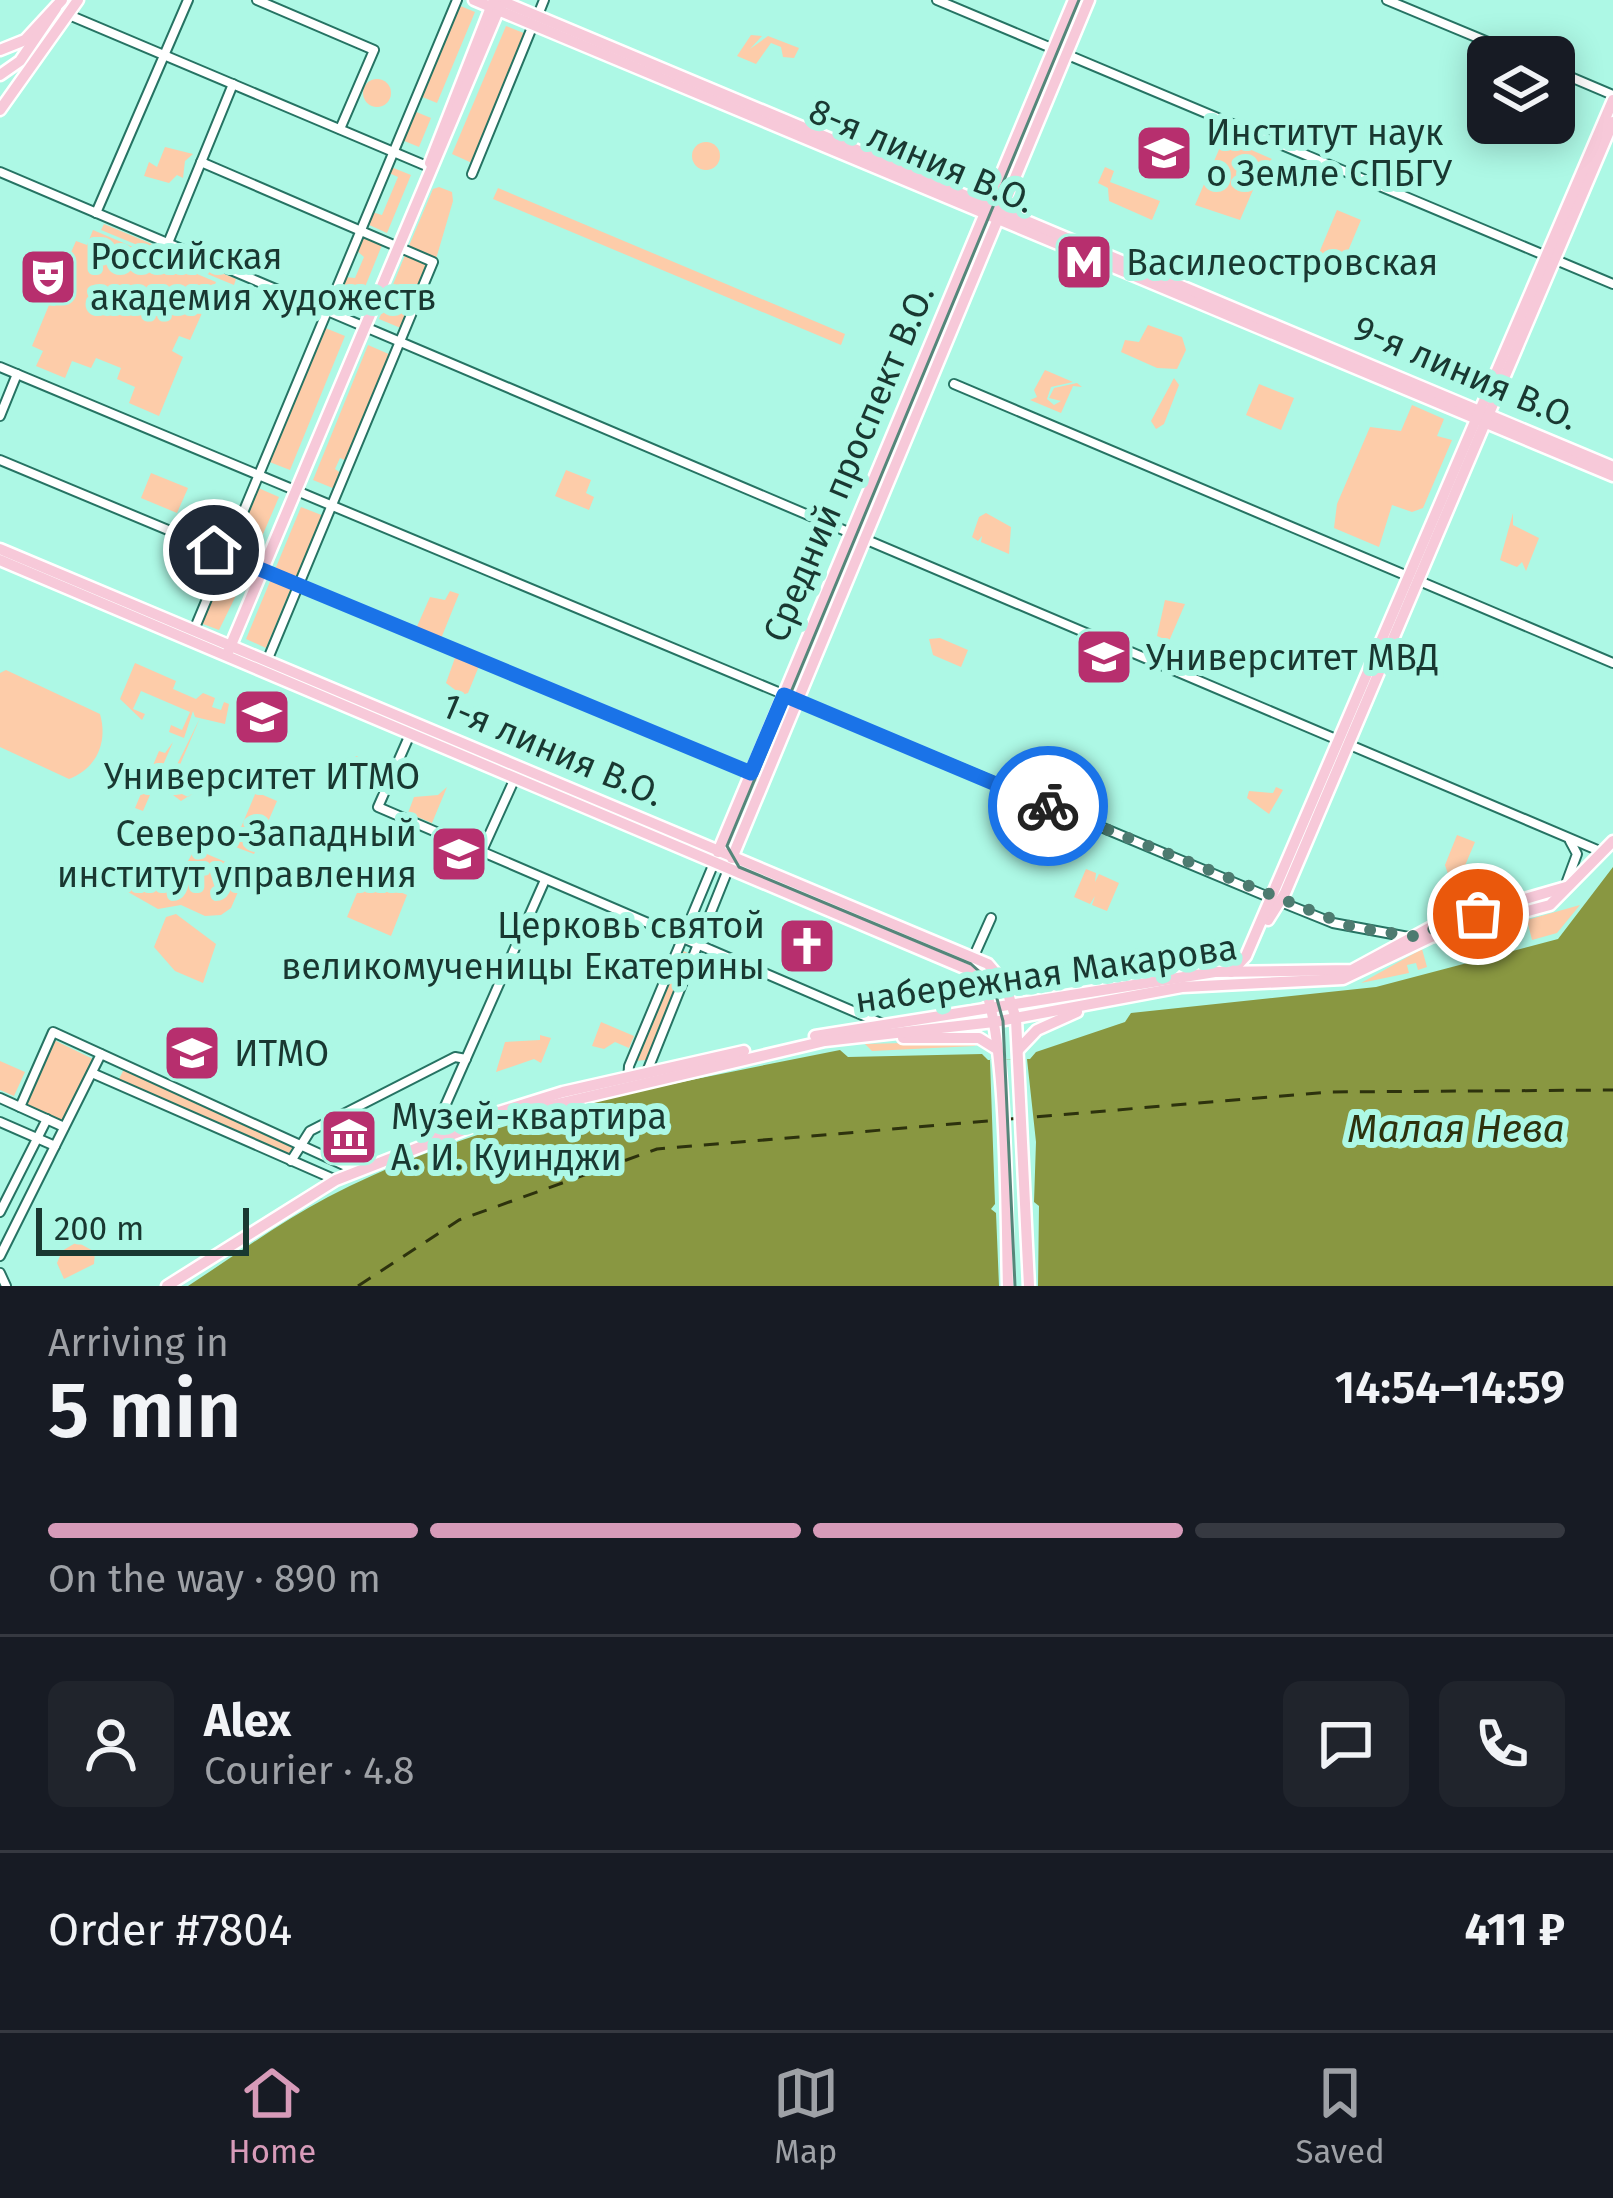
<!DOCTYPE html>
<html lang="en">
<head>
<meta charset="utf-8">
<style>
	:root { --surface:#171b24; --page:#20242c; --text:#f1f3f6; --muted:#9ea1a6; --line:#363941; --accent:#d79bb9 }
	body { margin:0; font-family:"Fira Sans",sans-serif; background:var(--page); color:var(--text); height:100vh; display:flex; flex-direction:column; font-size:45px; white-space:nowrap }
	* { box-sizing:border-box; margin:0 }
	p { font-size:39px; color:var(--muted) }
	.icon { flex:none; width:66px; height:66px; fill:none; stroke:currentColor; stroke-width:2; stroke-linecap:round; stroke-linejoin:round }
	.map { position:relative; height:1286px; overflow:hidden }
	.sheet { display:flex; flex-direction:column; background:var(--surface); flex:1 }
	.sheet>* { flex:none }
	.controls { position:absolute; left:1467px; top:36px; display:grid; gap:24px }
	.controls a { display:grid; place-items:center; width:108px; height:108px; border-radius:18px; background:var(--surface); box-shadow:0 6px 30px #0003; font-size:60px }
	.scale { position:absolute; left:36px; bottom:30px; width:213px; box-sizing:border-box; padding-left:12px; border:6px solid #193831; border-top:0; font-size:33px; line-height:42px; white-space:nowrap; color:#193831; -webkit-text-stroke:9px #adf8e5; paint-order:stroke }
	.pin { position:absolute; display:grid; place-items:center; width:102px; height:102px; color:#fff; margin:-51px; border:6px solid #fff; border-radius:50%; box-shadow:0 3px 12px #0007 }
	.courier { position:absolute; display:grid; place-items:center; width:120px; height:120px; margin:-60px; border:9px solid #1a73e8; border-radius:50%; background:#fff; color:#222; box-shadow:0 3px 15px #0007 }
	.head em { font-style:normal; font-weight:600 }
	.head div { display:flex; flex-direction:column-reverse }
	.head { display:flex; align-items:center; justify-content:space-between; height:204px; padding:0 48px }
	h1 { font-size:78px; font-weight:600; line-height:90px }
	.bar { display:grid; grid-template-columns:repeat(4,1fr); gap:18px 12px; align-content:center; height:144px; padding:0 48px }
	.bar i { height:15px; border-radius:9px; background:var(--line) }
	.bar .current { background:var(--accent) }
	.bar p { grid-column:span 4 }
	.line { display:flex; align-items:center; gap:30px; padding:0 48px; border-top:3px solid var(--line) }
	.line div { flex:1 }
	.round { display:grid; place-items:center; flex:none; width:126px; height:126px; border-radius:18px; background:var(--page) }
	.dock { display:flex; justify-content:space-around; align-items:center; height:168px; border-top:3px solid var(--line); background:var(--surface); font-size:33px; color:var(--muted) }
	.dock a { display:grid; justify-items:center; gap:6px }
	.dock .current { color:var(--accent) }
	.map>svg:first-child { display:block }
	.green { fill:#fdcca9 }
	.water { fill:#899741 }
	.pier { fill:#adf8e5 }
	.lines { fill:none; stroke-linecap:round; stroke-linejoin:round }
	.ferry { stroke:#2d320d; stroke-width:3; stroke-dasharray:15 12; stroke-linecap:butt }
	.minor-casing { stroke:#267363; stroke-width:12 }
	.major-casing { stroke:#fff; stroke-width:15 }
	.minor { stroke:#fff; stroke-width:8 }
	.major { stroke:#f7c9d9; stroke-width:10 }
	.tram { stroke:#55867a; stroke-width:3 }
	.done { stroke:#4d7b70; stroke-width:12; stroke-dasharray:0 21.6 }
	.route { stroke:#1a73e8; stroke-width:15 }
	.labels { text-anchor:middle; stroke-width:12; stroke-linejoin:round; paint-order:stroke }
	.poi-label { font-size:36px; fill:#193831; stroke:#adf8e5; text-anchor:start }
	.street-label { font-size:36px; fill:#193831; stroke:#adf8e5 }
	.water-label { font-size:39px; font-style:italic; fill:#2d320d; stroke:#adf8e5 }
</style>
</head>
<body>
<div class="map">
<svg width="1613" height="1286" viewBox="0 0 1613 1286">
	<rect width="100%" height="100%" fill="#adf8e5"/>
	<g class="green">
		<polygon points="458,5 475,12 437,103 420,96"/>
		<polygon points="506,26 526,34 472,163 452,154"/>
		<polygon points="751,35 762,36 750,49 768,36 799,48 794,58 783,57 781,47 771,43 756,64 737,56"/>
		<circle cx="377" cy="93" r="14"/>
		<polygon points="414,111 431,118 419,147 402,140"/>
		<polygon points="1224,138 1272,159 1263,167 1240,220 1195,205"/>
		<circle cx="706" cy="156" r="14"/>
		<polygon points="165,147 193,154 185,161 183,178 177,175 169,183 144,176 149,162 157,167"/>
		<polygon points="391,167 411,175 387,233 367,224 372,212 382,215 398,177 389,173"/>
		<polygon points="1105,167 1114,171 1110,182 1160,201 1152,220 1109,201 1108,188 1098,183"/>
		<polygon points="439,187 452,192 453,201 436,259 408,248 433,189"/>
		<polygon points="498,188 845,334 841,345 493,199"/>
		<polygon points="1337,210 1361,220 1343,263 1319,253"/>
		<polygon points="104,224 236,279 234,285 101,230"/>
		<polygon points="93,230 216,282 190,340 179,336 172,351 183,357 159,416 129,403 135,387 117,379 121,368 96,358 91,368 72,361 65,378 36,366 43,351 32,346 49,305 55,306 64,285 58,282 76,241 87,245"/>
		<polygon points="361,236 382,245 356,309 335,301 345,277 355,278 364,257 356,250"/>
		<polygon points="405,255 429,265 403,329 379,319"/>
		<polygon points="1148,325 1182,337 1186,350 1177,369 1157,368 1121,352 1125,340 1139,342"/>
		<polygon points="323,327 345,336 290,470 267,461"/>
		<polygon points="368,345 391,355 347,461 340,458 335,469 342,474 335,489 313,480"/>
		<polygon points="1045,370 1073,382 1051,387 1047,399 1054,405 1061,401 1049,398 1054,388 1077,383 1082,387 1073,386 1061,413 1030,400 1037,397 1034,390"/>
		<polygon points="1174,378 1179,385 1164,424 1156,429 1151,421"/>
		<polygon points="1259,384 1294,398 1281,430 1246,415"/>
		<polygon points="1412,405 1444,419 1437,436 1452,440 1423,508 1412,512 1392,505 1379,547 1334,528 1337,504 1370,427 1401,431"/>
		<polygon points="566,470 591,480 586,493 594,497 589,510 555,496"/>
		<polygon points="151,473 188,488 177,513 141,498"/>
		<polygon points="256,487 279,497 251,562 229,553"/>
		<polygon points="301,507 324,516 297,581 274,572"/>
		<polygon points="986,513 1011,527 1009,554 981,542 982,536 978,541 972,537 979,517"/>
		<polygon points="1513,513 1513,525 1539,538 1526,571 1522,562 1517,567 1500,560"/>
		<polygon points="227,560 249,569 219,630 203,624 203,616"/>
		<polygon points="271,579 291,588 266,648 246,639"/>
		<polygon points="450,591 459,594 440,641 415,631 430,597 445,600"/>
		<polygon points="1165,600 1185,604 1169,641 1157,636"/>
		<polygon points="940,638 968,650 961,667 933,655 929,639"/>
		<polygon points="456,655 479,666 468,693 462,695 446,683"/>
		<polygon points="135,663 176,681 173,689 196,699 203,693 215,698 212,707 221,710 224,702 229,704 225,724 195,717 193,711 184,738 169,732 171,725 182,730 190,712 141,691 133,709 145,714 142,720 120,699"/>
		<path d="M6,670L100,714C108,742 97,768 69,779L0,747V673Z"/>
		<polygon points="200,718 170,788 188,797 195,792 181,801 165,789"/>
		<polygon points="173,742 143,811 135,808 159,751 165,753"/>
		<polygon points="356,756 386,768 375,795 345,782"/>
		<polygon points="447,787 432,823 408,813 414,797 438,795"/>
		<polygon points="1276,787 1283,790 1269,814 1247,798 1249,791 1273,793"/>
		<polygon points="256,792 277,801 254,854 233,846"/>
		<polygon points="1457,835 1475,842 1461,875 1448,874 1445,865"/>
		<polygon points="195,849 247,871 231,908 221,915 205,916 181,905 158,909 121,888 126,876 137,874 171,890"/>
		<polygon points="1086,869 1096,873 1095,882 1099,874 1119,883 1107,911 1092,905 1095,896 1090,904 1074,897"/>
		<polygon points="364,876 407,895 391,936 347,917"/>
		<polygon points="1580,905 1557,933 1532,940 1527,920"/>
		<polygon points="176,914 216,944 203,983 175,971 154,947 166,917"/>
		<polygon points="1422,949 1427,967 1418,970 1416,963 1407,965 1409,973 1361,983"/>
		<polygon points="681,950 690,954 646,1060 635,1061"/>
		<polygon points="601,1022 634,1036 629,1048 615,1042 604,1049 592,1046"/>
		<polygon points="540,1035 551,1038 541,1063 534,1059 496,1072 505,1042 540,1040"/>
		<polygon points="54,1040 95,1060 63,1125 22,1106"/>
		<polygon points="976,1041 975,1046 872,1051 865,1044"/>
		<polygon points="0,1061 25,1072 14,1096 0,1090"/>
		<polygon points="124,1069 292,1143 294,1148 287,1155 118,1081"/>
		<polygon points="77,1242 95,1252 94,1264 64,1279 57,1263 62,1251"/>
	</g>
	<path class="water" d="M1613,867V1286H188C234,1256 279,1223 328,1197C485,1115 668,1085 840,1050L848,1057L982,1054L988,1060L1030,1059L1036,1052L1125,1022L1131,1013L1376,987L1558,939Z"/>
	<polygon class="pier" points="1027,1059 1036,1142 1034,1202 1039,1206 1038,1286 999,1286 996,1213 991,1209 995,1204 990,1060"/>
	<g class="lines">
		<g class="ferry">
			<polyline points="1010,1119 1329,1092 1613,1090"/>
			<polyline points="358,1286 459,1220 657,1149 1000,1120"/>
		</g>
		<defs>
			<g id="minor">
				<polyline points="257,0 374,50 340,129"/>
				<polyline points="937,0 1613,284"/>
				<polyline points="1387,0 1524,57"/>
				<polyline points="69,15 429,167"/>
				<polyline points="538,15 544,0"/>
				<polyline points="1554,70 1613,95"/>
				<polyline points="201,162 433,262 267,661"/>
				<polyline points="0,172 1602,852"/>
				<polyline points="472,174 533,25"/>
				<polyline points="96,213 188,0"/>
				<polyline points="168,243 233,84"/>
				<polyline points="0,367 1271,898 1333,923 1414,938"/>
				<polyline points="954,384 1613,663"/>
				<polyline points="0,416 17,374"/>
				<polyline points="0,460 763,778"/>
				<polyline points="194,630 457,0"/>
				<polyline points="415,723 378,807 883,1024"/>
				<polyline points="481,853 520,767"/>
				<polyline points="1567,881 1577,854 1570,841"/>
				<polyline points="974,956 991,918"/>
				<polyline points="92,1073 336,1180"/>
				<polyline points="646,1074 729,867"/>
				<polyline points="628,1082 629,1066 714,863"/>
				<polyline points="0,1098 64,1127"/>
				<polyline points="20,1107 53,1032 357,1171"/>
				<polyline points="0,1122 55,1146"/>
				<polyline points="434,1131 545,880"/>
				<polyline points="291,1161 310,1131 455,1057 466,1059"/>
				<polyline points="0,1212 47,1119"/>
				<polyline points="0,1256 101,1054"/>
				<polyline points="0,1273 6,1286"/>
			</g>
			<g id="major">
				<polyline points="474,0 1613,476"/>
				<polyline points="499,0 1613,467"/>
				<polyline points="0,50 25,40 62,0"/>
				<polyline points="0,75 20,61 56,8"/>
				<polyline points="0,110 78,0"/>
				<polyline points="430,163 493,2"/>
				<polyline points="0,549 988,964 1005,984 1016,1019 1029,1286"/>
				<path d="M0,560L976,973C1009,1005 1006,1230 1008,1286"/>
				<polyline points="228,652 500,6"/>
				<polyline points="718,852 1074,0"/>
				<polyline points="732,858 1089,0"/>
				<polyline points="1268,920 1285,893 1613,122"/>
				<polyline points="1231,972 1246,956 1613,100"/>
				<polyline points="815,1036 1215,972 1352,970 1435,925 1566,887"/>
				<polyline points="903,1038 979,1038 995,1048"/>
				<polyline points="1018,1050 1037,1030 1077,1012"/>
				<polyline points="432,1133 563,1092 744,1051"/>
				<polyline points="167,1286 336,1180 489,1120 825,1041 994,1022 1182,987 1343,979 1431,937 1550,905 1613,841"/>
			</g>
		</defs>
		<use href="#minor" class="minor-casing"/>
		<use href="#major" class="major-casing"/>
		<use href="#minor" class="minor"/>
		<use href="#major" class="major"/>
		<polyline class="tram" points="1015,1286 1003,1021 993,984 971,964 739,867 727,846 1079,0"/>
	</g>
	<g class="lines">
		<polyline class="done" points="1048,806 1355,928 1413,936 1478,914"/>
		<polyline class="route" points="214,550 751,773 784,695 1048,806"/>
	</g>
	<defs>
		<symbol id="university-square" viewBox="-11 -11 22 22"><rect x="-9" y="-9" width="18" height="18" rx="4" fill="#b72f6e" stroke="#adf8e5"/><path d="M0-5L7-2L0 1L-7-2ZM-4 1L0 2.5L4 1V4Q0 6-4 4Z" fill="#fff"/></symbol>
		<symbol id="metro-square" viewBox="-11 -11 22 22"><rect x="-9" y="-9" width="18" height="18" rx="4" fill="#b72f6e" stroke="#adf8e5"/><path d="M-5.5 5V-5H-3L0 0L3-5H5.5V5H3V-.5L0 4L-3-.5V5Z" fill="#fff"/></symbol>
		<symbol id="theatre-square" viewBox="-11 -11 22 22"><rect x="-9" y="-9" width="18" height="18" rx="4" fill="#b72f6e" stroke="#adf8e5"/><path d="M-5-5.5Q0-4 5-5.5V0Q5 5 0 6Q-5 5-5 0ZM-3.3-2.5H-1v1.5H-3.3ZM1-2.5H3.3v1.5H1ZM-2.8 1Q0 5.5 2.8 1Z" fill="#fff"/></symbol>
		<symbol id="church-square" viewBox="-11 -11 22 22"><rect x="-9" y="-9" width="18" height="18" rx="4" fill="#b72f6e" stroke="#adf8e5"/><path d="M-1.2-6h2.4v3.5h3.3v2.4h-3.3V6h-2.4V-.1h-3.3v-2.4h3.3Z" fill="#fff"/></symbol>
		<symbol id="museum-square" viewBox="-11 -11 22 22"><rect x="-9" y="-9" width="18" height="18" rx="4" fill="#b72f6e" stroke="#adf8e5"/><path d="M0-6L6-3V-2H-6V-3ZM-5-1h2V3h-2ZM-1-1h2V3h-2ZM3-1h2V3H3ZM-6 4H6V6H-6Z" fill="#fff"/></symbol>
	</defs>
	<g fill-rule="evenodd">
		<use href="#university-square" x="1131" y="120" width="66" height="66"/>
		<use href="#metro-square" x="1051" y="229" width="66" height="66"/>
		<use href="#theatre-square" x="15" y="244" width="66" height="66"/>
		<use href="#university-square" x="1071" y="624" width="66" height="66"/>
		<use href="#university-square" x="229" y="684" width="66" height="66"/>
		<use href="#university-square" x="426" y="821" width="66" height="66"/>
		<use href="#church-square" x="774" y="913" width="66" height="66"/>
		<use href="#university-square" x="159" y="1020" width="66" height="66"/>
		<use href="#museum-square" x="316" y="1104" width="66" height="66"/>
	</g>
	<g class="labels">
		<g class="poi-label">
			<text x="1206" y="145">Институт наук<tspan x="1206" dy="41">о Земле СПБГУ</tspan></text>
			<text x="90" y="269">Российская<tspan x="90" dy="41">академия художеств</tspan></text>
			<text x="1126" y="275">Василеостровская</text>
			<text x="1146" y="670">Университет МВД</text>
			<text x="262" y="789" text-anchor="middle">Университет ИТМО</text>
			<text x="417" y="846" text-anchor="end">Северо-Западный<tspan x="417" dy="41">институт управления</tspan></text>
			<text x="765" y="938" text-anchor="end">Церковь святой<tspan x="765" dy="41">великомученицы Екатерины</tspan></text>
			<text x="234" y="1066">ИТМО</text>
			<text x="391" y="1129">Музей-квартира<tspan x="391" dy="41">А. И. Куинджи</tspan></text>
		</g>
		<g class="street-label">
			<text transform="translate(922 155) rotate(23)" y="13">8-я линия В.О.</text>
			<text transform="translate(1466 372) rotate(23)" y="13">9-я линия В.О.</text>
			<text transform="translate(848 463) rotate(-67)" y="13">Средний проспект В.О.</text>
			<text transform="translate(553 749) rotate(23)" y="13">1-я линия В.О.</text>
			<text transform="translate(1046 973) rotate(-8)" y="13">набережная Макарова</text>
		</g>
		<g class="water-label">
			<text x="1456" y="1142">Малая Нева</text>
		</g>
	</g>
</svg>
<div class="controls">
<a><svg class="icon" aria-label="layers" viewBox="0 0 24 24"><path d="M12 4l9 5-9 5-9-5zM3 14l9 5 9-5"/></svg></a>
</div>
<div class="scale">200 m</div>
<div class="pin" style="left:1478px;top:914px;background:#ea580c"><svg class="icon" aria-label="bag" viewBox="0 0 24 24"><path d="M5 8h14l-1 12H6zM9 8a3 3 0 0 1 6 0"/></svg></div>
<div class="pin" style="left:214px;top:550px;background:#1f2937"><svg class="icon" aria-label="home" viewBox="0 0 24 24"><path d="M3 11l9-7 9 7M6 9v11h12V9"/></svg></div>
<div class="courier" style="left:1048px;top:806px"><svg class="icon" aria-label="bike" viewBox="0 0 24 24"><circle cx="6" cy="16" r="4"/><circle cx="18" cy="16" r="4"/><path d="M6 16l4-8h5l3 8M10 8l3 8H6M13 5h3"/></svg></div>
</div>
<section class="sheet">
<div class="head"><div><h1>5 min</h1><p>Arriving in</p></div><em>14:54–14:59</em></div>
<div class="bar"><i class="current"></i><i class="current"></i><i class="current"></i><i></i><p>On the way · 890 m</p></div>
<div class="line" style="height:216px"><a class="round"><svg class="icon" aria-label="person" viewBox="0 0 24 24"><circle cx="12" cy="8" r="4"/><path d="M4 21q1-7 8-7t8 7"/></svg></a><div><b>Alex</b><p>Courier · 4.8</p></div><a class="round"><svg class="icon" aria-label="chat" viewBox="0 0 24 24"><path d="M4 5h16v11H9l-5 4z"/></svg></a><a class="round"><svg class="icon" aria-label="phone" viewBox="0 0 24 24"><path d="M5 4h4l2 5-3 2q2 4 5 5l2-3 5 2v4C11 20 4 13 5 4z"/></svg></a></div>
<div class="line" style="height:156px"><div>Order #7804</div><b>411 ₽</b></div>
</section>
<nav class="dock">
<a class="current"><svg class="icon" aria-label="home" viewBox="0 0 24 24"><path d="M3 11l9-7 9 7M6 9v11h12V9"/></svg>Home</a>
<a><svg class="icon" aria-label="map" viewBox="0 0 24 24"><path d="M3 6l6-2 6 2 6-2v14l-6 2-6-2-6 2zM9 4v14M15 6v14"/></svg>Map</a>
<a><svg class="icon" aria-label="saved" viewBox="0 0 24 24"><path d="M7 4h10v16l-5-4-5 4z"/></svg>Saved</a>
</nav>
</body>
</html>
